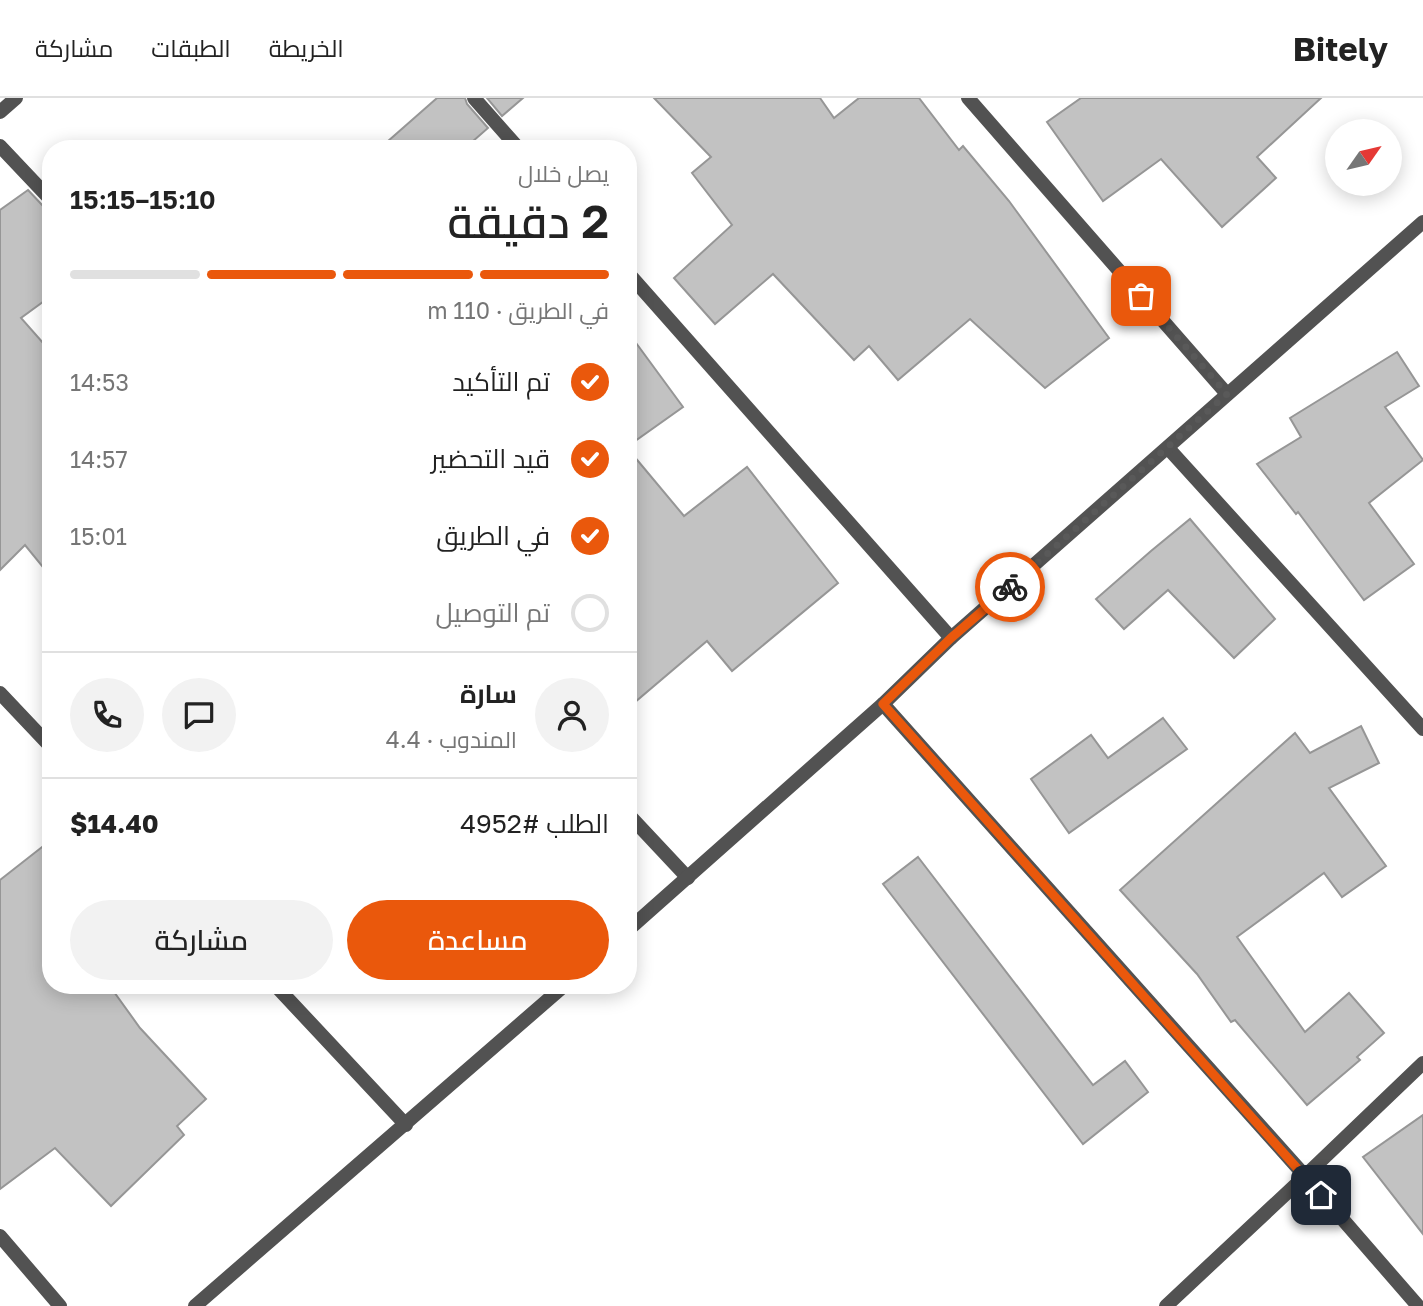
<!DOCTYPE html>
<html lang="ar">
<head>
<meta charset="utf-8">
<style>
	:root { --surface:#fff; --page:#f2f2f2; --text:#222; --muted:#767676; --line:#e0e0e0; --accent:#ea580c }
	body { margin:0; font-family:"Golos Text",Cairo,sans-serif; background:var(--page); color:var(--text); direction:rtl; height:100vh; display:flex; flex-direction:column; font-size:26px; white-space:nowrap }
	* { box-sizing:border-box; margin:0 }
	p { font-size:23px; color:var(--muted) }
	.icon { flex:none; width:38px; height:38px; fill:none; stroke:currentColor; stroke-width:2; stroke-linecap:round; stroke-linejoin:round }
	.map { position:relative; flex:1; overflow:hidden; direction:ltr }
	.drawer { position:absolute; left:42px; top:42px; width:595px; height:854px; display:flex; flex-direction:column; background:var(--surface); border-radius:28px; box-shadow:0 4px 18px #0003; direction:rtl }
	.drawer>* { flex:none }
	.needle { width:46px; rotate:56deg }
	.fabs { position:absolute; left:1325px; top:21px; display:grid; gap:14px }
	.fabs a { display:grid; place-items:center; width:77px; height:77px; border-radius:50%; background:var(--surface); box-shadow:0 4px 18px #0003; font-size:35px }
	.pin { position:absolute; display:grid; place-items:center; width:60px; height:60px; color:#fff; margin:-30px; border-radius:14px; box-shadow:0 4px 10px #0006 }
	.courier { position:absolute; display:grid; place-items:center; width:70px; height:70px; margin:-35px; border:5px solid #ea580c; border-radius:50%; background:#fff; color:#222; box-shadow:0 2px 9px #0007 }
	.head em { font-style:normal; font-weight:600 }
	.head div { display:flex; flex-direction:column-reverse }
	.head { display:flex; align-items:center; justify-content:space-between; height:119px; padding:0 28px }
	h1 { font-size:46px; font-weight:600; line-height:52px }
	.bar { display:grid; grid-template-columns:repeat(4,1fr); gap:10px 7px; align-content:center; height:84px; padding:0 28px }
	.bar i { height:9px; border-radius:5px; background:var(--line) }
	.bar .active { background:var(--accent) }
	.bar p { grid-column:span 4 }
	.line { display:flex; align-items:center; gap:18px; padding:0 28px; border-top:2px solid var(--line) }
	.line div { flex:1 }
	.round { display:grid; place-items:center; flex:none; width:74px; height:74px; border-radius:37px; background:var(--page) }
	ol { padding:0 28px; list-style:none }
	li { display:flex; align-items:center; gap:21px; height:77px }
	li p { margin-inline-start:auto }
	li .icon { padding:7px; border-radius:50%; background:var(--accent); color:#fff; stroke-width:4 }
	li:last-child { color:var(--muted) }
	li i { width:38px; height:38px; border:4px solid var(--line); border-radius:50% }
	.button { display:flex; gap:14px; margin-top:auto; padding:14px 28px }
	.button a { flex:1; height:80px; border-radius:42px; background:var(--accent); color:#fff; font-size:28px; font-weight:600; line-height:80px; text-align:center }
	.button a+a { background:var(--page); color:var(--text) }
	header { display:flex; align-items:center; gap:42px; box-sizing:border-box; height:98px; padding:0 35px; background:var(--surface); border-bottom:2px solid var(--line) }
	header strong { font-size:33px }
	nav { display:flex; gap:38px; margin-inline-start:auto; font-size:24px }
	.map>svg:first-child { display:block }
	.building { fill:#c2c2c2; stroke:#969696; stroke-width:2 }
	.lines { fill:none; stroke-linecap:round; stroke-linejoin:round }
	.minor { stroke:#525252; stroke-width:14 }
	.done { stroke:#595959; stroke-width:7; stroke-dasharray:0 12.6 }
	.route { stroke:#ea580c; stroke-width:9 }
</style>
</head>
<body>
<header>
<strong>Bitely</strong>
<nav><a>الخريطة</a><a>الطبقات</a><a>مشاركة</a></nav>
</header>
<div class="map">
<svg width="1423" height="1208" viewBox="0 0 1423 1208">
	<rect width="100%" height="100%" fill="#fff"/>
	<g class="building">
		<polygon points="437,0 465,0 467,6 488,30 464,51 379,51"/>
		<polygon points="487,0 523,0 502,18"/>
		<polygon points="654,0 820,0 834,20 859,0 919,0 959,52 963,48 1009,103 1109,240 1045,290 970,221 898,282 869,248 854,262 773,176 715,226 674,180 732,127 692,75 711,59"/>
		<polygon points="1081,0 1321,0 1257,59 1276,80 1222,129 1161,61 1103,103 1047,24"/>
		<polygon points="28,92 44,109 51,111 51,198 21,220 51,254 51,479 25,447 0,472 0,112"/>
		<polygon points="628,234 683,309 628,348"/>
		<polygon points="1397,254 1419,288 1385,309 1423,362 1369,405 1414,466 1364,502 1298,414 1296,416 1257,366 1301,339 1290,320"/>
		<polygon points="628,351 684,418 747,369 838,485 732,573 707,543 628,610"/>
		<polygon points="1190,421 1275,521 1234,560 1168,492 1124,531 1096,501 1151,453"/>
		<polygon points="1163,620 1187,651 1069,735 1031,681 1091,637 1108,660"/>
		<polygon points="1361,628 1379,665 1329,690 1386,768 1342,799 1324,775 1237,839 1305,934 1349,895 1384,935 1357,959 1360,962 1307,1007 1235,922 1231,924 1197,876 1120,792 1295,635 1310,655"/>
		<polygon points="51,742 51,887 109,887 140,930 206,1001 177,1028 184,1037 111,1108 55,1050 0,1091 0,782"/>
		<polygon points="918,759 1093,987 1125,963 1148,994 1083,1046 883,786"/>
		<polygon points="1423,1017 1423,1136 1363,1059"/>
	</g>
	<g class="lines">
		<g class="minor">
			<polyline points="474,0 519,51"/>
			<polyline points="968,0 1227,296"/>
			<polyline points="0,14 16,0"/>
			<polyline points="0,48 51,102"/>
			<polyline points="628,175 951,540"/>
			<polyline points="1168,350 1423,631"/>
			<polyline points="0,595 51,649"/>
			<polyline points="883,606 1305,1078 1418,1208"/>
			<polyline points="628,716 688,780"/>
			<polyline points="628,832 883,606 951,540 1423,124"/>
			<polyline points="275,887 406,1027"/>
			<polyline points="0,1138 60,1208"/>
			<polyline points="195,1208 565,887"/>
			<polyline points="1166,1208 1305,1078 1423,965"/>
		</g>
	</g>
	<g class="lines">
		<polyline class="done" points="1010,489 1227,296 1141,198"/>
		<polyline class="route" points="1010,489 951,540 883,606 1321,1097"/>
	</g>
</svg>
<div class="fabs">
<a><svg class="needle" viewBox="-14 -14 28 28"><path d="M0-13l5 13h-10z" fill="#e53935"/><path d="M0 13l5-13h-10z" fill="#767676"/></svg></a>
</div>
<div class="pin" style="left:1141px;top:198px;background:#ea580c"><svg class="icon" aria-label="bag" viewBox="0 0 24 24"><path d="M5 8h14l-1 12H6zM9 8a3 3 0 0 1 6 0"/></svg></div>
<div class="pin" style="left:1321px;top:1097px;background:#1f2937"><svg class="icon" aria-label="home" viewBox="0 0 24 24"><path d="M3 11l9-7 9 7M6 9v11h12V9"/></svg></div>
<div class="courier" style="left:1010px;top:489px"><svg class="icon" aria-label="bike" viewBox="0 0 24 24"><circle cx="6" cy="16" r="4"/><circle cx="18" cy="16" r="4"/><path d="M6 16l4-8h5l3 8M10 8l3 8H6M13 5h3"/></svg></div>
<section class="drawer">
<div class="head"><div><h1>2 دقيقة</h1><p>يصل خلال</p></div><em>15:10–15:15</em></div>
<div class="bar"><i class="active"></i><i class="active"></i><i class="active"></i><i></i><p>في الطريق · 110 m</p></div>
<ol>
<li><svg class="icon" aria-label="check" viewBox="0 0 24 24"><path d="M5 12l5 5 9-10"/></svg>تم التأكيد<p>14:53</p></li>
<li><svg class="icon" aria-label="check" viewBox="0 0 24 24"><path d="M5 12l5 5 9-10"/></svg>قيد التحضير<p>14:57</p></li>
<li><svg class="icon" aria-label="check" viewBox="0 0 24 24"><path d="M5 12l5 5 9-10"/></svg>في الطريق<p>15:01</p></li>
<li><i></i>تم التوصيل</li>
</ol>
<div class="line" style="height:126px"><a class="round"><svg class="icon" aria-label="person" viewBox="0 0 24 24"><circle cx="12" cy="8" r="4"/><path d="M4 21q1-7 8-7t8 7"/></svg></a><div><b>سارة</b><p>المندوب · 4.4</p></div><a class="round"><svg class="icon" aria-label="chat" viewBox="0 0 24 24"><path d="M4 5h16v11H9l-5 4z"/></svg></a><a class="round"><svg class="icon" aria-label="phone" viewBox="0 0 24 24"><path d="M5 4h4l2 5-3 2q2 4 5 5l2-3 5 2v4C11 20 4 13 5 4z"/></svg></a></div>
<div class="line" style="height:91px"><div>الطلب #4952</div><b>$14.40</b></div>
<div class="button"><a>مساعدة</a><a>مشاركة</a></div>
</section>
</div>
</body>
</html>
